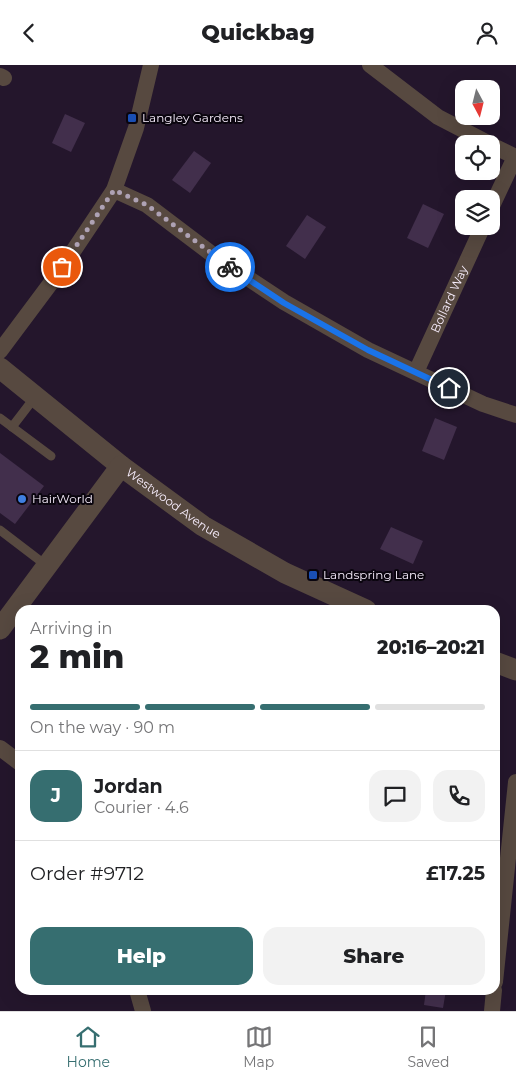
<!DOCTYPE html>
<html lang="en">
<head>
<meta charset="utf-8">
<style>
	:root { --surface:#fff; --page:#f2f2f2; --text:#202124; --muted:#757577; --line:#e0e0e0; --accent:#366e70 }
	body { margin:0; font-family:Montserrat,sans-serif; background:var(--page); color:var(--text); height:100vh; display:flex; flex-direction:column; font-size:19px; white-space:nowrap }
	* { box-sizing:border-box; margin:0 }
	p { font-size:16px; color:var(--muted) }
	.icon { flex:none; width:28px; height:28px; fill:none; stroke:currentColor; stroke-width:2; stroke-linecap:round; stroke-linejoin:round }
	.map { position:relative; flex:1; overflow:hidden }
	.details { position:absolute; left:15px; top:540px; width:485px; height:390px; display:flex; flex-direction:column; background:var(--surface); border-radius:15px; box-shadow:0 5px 20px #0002 }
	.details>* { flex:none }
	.needle { width:32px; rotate:173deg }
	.fabs { position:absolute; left:455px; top:15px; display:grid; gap:10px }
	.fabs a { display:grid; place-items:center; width:45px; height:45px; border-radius:10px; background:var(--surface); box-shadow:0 5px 20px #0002; font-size:25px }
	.pin { position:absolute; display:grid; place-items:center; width:42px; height:42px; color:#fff; margin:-21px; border:2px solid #fff; border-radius:50%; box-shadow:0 1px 5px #0007 }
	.courier { position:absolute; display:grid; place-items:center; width:50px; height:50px; margin:-25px; border:4px solid #1a73e8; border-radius:50%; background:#fff; color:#222; box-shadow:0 1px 6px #0007 }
	.head em { font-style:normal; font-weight:800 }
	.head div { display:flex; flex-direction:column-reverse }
	.head { display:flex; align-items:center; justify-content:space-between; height:85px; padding:0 15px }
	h1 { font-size:32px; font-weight:800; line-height:38px }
	.bar { display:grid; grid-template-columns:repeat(4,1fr); gap:8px 5px; align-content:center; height:60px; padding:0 15px }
	.bar i { height:6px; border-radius:4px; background:var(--line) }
	.bar .active { background:var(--accent) }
	.bar p { grid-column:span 4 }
	.line { display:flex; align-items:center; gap:12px; padding:0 15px; border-top:1px solid var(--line) }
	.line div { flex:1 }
	.round { display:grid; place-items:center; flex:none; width:52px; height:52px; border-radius:15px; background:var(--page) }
	.button { display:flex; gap:10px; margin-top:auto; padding:10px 15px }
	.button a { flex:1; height:58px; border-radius:15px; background:var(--accent); color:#fff; font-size:20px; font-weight:800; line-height:58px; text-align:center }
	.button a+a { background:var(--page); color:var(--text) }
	header { display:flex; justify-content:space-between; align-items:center; height:65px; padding:0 15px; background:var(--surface); font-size:22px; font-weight:800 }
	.dock { display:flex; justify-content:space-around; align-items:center; height:70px; border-top:1px solid var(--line); background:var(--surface); font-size:14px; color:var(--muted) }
	.dock a { display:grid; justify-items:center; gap:2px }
	.dock .active { color:var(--accent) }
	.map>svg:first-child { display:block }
	.building { fill:#422f4c }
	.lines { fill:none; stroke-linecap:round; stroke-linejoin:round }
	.service { stroke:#574940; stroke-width:9 }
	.minor { stroke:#574940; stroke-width:16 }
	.tertiary { stroke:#574940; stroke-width:21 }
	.done { stroke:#aea2b4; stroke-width:5; stroke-dasharray:0 9 }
	.route { stroke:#1a73e8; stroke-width:6 }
	.transit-dot { fill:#1a4fb4; stroke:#0a050e; stroke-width:2 }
	.shop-dot { fill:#3f7fe0; stroke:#0a050e; stroke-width:2 }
	.labels { text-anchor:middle; stroke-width:4; stroke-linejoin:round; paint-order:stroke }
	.poi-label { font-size:12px; fill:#f8eefd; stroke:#0a050e; text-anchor:start }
	.street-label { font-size:12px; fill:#f8eefd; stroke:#0a050e }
</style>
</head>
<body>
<header><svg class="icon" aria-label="back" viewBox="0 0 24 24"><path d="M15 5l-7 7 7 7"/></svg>Quickbag<svg class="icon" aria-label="person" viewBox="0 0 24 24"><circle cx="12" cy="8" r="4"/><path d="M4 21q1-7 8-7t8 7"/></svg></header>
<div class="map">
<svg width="516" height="946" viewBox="0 0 516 946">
	<rect width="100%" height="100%" fill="#24162c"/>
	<g class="building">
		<polygon points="65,49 85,58 71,87 52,78"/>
		<polygon points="194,86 211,98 190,128 172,115"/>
		<polygon points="423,139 444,149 428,183 407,173"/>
		<polygon points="307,150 326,162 305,194 286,181"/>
		<polygon points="435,353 457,362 444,395 422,386"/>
		<polygon points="0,388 44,421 15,459 0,448"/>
		<polygon points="391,462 423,476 413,499 380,484"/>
		<polygon points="426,925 446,925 443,943 424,940"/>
	</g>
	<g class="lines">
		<g class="service">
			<polyline points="0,353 51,391"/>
			<polyline points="12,362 35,332"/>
			<polyline points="0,465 47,501"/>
		</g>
		<g class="minor">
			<polyline points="370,0 438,52 490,79"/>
			<polyline points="0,11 4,13"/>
			<polyline points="491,80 516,92"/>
			<polyline points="114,125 147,140 213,190 284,237 368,285 483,339 516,350"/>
			<polyline points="491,143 515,92"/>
			<polyline points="0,286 62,203 114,125 136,63 151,0"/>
			<path id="s1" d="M416,307L483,161"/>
			<polyline points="0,683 20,698"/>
			<polyline points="495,917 516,717"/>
			<polyline points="137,925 143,946"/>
			<polyline points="492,946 494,925"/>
		</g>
		<g class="tertiary">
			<path id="s2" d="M0,303L121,401L203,461L285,508L366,545"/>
			<polyline points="0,564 121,401"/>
			<polyline points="495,597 516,605"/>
		</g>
	</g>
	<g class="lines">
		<polyline class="done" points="62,202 114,125 147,140 230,202"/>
		<polyline class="route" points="230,202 284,238 368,285 449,323"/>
	</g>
	<g class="transit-dot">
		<rect x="127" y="48" width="10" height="10" rx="2.5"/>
		<rect x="308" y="505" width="10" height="10" rx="2.5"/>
	</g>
	<circle class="shop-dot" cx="22" cy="434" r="5"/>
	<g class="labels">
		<g class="poi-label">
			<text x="142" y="57">Langley Gardens</text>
			<text x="32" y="438">HairWorld</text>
			<text x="323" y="514">Landspring Lane</text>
		</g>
		<g class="street-label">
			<text dy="4" stroke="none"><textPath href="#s1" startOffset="80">Bollard Way</textPath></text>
			<text dy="4" stroke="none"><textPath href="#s2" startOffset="220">Westwood Avenue</textPath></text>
		</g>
	</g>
</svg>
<div class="fabs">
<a><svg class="needle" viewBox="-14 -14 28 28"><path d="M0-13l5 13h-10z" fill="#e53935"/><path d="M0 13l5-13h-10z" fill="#757577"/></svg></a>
<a><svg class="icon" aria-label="locate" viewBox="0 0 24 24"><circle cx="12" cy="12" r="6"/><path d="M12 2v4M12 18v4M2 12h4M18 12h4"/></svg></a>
<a><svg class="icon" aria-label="layers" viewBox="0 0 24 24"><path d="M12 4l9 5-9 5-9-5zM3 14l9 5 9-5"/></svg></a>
</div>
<div class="pin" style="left:62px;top:202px;background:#ea580c"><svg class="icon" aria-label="bag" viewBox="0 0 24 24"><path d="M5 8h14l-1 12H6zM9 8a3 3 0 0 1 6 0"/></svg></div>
<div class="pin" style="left:449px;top:323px;background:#1f2937"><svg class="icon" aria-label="home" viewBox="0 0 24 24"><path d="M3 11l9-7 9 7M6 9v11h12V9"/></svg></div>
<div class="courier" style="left:230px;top:202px"><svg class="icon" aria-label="bike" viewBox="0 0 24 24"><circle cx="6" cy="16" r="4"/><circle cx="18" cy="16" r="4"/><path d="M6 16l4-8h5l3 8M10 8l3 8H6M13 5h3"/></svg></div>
<section class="details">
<div class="head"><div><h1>2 min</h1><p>Arriving in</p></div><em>20:16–20:21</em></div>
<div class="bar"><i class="active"></i><i class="active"></i><i class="active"></i><i></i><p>On the way · 90 m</p></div>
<div class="line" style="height:90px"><b class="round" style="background:var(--accent);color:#fff">J</b><div><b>Jordan</b><p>Courier · 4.6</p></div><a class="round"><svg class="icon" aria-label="chat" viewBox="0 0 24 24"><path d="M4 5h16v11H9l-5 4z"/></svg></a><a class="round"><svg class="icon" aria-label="phone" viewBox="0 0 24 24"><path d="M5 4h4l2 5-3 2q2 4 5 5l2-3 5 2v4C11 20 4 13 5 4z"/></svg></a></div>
<div class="line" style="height:65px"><div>Order #9712</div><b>£17.25</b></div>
<div class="button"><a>Help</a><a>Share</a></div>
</section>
</div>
<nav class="dock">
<a class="active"><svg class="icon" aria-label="home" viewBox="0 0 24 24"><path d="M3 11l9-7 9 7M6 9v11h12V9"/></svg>Home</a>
<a><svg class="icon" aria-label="map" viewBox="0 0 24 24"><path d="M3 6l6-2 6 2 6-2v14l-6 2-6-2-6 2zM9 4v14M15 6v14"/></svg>Map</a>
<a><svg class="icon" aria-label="saved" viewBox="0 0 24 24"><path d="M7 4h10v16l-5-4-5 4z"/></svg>Saved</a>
</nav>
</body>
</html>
